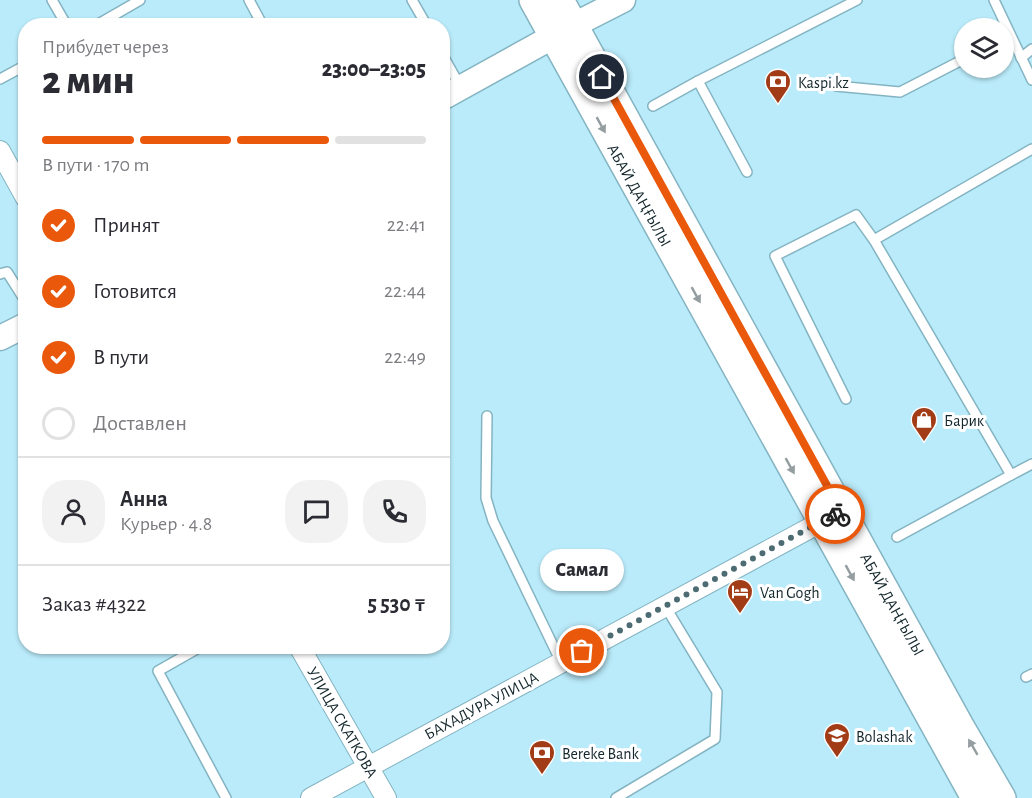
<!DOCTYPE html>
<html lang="ru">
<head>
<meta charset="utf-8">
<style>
	:root { --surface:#fff; --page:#f2f2f3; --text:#2b2b33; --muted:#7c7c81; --line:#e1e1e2; --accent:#ea580c }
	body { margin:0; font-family:"Alegreya Sans",sans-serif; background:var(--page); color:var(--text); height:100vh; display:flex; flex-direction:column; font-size:22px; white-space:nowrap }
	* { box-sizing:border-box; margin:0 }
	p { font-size:20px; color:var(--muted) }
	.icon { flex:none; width:33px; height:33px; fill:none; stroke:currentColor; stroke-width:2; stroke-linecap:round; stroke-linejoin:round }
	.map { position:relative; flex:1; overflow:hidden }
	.panel { position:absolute; left:18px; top:18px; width:432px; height:636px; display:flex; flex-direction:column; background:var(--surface); border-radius:24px; box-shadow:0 2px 4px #0004 }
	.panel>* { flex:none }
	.buttons { position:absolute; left:954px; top:18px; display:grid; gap:12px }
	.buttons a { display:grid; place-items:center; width:60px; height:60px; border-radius:50%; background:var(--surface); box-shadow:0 2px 4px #0004; font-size:30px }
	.pin { position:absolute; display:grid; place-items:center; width:51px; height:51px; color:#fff; margin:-26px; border:3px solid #fff; border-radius:50%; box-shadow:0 2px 6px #0007 }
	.courier { position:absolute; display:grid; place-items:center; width:60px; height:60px; margin:-30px; border:4px solid #ea580c; border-radius:50%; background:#fff; color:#222; box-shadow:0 2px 8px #0007 }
	.bubble { position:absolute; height:42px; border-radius:21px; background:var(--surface); box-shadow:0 2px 4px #0004; font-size:20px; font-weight:800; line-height:42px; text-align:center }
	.summary em { font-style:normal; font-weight:800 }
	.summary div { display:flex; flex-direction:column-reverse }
	.summary { display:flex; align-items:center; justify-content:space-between; height:102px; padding:0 24px }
	h1 { font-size:39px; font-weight:800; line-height:45px }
	.bar { display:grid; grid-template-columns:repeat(4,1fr); gap:9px 6px; align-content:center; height:72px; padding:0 24px }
	.bar i { height:8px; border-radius:4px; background:var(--line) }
	.bar .active { background:var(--accent) }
	.bar p { grid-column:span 4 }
	.line { display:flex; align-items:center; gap:15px; padding:0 24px; border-top:2px solid var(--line) }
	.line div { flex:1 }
	.round { display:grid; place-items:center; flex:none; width:63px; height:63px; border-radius:24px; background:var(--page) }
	ol { padding:0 24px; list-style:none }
	li { display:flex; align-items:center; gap:18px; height:66px }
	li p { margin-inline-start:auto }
	li .icon { padding:6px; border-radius:50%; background:var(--accent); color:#fff; stroke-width:4 }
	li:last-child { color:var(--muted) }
	li i { width:33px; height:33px; border:3px solid var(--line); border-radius:50% }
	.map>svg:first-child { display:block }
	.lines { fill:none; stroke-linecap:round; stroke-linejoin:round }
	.service-casing { stroke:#84b4c2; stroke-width:12 }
	.minor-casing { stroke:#84b4c2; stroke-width:22 }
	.tertiary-casing { stroke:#84b4c2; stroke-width:27 }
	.secondary-casing { stroke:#84b4c2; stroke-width:30 }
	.service { stroke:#fff; stroke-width:9 }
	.minor { stroke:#fff; stroke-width:20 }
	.tertiary { stroke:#fff; stroke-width:24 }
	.secondary { stroke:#fff; stroke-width:27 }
	.oneway { fill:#949da0 }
	.done { stroke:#4d6b73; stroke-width:6; stroke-dasharray:0 10.8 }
	.route { stroke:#ea580c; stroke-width:8 }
	.labels { text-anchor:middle; stroke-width:6; stroke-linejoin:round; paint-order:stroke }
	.poi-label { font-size:16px; fill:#12262b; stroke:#fff; text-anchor:start }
	.street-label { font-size:16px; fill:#12262b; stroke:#fff }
</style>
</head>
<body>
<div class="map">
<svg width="1032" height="798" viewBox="0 0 1032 798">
	<rect width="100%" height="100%" fill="#baebfa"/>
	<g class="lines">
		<defs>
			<g id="service">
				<polyline points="52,0 67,26"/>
				<polyline points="249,0 263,26"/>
				<polyline points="412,0 427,26"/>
				<polyline points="994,0 1032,80"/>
				<polyline points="95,26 140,0"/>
				<polyline points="442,54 460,86"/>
				<polyline points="1021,58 1032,49"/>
				<polyline points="0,79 26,65"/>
				<polyline points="698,81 747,172"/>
				<polyline points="836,86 900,92 964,59"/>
				<polyline points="653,106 698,81 857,0"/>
				<polyline points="1032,149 874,240 1011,475 1032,464"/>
				<polyline points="0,274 7,272 26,302"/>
				<polyline points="846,399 775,256 856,215 874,240"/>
				<polyline points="487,416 486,498 493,521 561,662"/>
				<polyline points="897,537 1011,475"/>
				<polyline points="202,646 158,671 226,798"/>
				<polyline points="1026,677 1032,674"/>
				<polyline points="616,798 715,739 717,692 665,606"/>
			</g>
			<g id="minor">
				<polyline points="0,151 26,198"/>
				<polyline points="299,646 386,798"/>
				<polyline points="311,798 834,515"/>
			</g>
			<g id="tertiary">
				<polyline points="442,98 574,25 623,0"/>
				<polyline points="0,338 26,325"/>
			</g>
			<g id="secondary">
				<polyline points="533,0 975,798"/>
				<polyline points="560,0 960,726 1002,798"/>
			</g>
		</defs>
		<use href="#service" class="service-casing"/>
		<use href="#minor" class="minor-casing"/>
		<use href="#tertiary" class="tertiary-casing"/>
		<use href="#secondary" class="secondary-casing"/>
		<use href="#service" class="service"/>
		<use href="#minor" class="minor"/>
		<use href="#tertiary" class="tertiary"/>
		<use href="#secondary" class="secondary"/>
	</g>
	<defs><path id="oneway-solid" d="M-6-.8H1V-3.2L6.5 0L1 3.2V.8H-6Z" transform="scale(1.5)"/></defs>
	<g class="oneway">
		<use href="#oneway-solid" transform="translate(601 125) rotate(61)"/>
		<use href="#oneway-solid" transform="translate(696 295) rotate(61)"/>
		<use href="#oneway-solid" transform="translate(790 466) rotate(61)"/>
		<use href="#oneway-solid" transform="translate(850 573) rotate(61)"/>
		<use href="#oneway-solid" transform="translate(973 747) rotate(-120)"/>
	</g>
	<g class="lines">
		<polyline class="done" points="582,651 835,514"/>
		<polyline class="route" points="602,77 841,511 835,514"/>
	</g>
	<defs>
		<symbol id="bank-pin" viewBox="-11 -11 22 30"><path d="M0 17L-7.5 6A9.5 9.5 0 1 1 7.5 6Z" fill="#a23c17" stroke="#fff"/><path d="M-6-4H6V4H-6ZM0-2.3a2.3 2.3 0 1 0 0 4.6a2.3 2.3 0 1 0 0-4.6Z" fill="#fff"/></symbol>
		<symbol id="shop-pin" viewBox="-11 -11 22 30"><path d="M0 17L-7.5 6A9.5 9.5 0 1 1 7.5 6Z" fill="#a23c17" stroke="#fff"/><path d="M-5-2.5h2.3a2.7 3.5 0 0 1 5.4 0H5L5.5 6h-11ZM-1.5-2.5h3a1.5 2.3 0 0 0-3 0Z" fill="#fff"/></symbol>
		<symbol id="hotel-pin" viewBox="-11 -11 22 30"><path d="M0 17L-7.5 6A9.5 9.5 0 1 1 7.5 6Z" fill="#a23c17" stroke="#fff"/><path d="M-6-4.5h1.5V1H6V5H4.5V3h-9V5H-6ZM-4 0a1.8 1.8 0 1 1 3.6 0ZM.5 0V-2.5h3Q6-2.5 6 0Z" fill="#fff"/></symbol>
		<symbol id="university-pin" viewBox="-11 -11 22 30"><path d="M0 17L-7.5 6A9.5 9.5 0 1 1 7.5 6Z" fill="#a23c17" stroke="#fff"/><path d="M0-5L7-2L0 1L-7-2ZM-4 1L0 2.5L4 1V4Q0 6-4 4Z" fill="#fff"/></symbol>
	</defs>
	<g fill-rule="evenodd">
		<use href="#bank-pin" x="763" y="67" width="30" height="40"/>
		<use href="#shop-pin" x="909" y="405" width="30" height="40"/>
		<use href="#hotel-pin" x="725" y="577" width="30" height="40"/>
		<use href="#university-pin" x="822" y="721" width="30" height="40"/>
		<use href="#bank-pin" x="527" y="738" width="30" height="40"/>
	</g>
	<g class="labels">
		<g class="poi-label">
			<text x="798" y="88">Kaspi.kz</text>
			<text x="944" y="426">Барик</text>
			<text x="760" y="598">Van Gogh</text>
			<text x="856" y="742">Bolashak</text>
			<text x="562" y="759">Bereke Bank</text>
		</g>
		<g class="street-label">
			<text transform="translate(640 195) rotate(61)" y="6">АБАЙ ДАҢҒЫЛЫ</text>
			<text transform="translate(893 604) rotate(61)" y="6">АБАЙ ДАҢҒЫЛЫ</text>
			<text transform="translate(481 705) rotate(-28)" y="6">БАХАДУРА УЛИЦА</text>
			<text transform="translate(343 722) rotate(60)" y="6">УЛИЦА СКАТКОВА</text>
		</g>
	</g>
</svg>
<div class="buttons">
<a><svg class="icon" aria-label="layers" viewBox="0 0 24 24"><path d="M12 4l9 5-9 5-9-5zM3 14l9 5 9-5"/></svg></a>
</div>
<div class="pin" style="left:582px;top:651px;background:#ea580c"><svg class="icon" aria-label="bag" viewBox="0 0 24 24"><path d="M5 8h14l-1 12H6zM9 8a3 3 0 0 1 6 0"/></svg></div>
<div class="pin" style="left:602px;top:77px;background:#1f2937"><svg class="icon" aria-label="home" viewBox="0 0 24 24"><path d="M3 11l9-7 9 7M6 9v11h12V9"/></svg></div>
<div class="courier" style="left:835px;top:514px"><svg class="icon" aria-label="bike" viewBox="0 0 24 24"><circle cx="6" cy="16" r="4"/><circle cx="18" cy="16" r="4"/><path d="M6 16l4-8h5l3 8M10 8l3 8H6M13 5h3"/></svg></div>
<div class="bubble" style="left:540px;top:549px;width:84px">Самал</div>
<section class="panel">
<div class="summary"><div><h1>2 мин</h1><p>Прибудет через</p></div><em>23:00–23:05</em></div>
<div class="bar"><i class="active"></i><i class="active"></i><i class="active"></i><i></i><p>В пути · 170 m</p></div>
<ol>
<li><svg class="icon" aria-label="check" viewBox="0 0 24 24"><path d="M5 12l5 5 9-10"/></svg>Принят<p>22:41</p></li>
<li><svg class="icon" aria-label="check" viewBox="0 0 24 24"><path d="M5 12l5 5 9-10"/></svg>Готовится<p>22:44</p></li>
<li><svg class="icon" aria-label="check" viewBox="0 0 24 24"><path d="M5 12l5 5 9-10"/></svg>В пути<p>22:49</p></li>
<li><i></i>Доставлен</li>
</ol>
<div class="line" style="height:108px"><a class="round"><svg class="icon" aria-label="person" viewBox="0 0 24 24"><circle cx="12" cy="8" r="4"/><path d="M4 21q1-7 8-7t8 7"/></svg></a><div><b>Анна</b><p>Курьер · 4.8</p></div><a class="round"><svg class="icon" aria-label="chat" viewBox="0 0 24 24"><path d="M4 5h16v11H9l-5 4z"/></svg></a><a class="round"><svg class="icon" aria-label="phone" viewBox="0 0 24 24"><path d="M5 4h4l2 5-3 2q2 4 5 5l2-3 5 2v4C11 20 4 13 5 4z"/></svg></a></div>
<div class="line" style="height:78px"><div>Заказ #4322</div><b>5 530 ₸</b></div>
</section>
</div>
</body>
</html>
